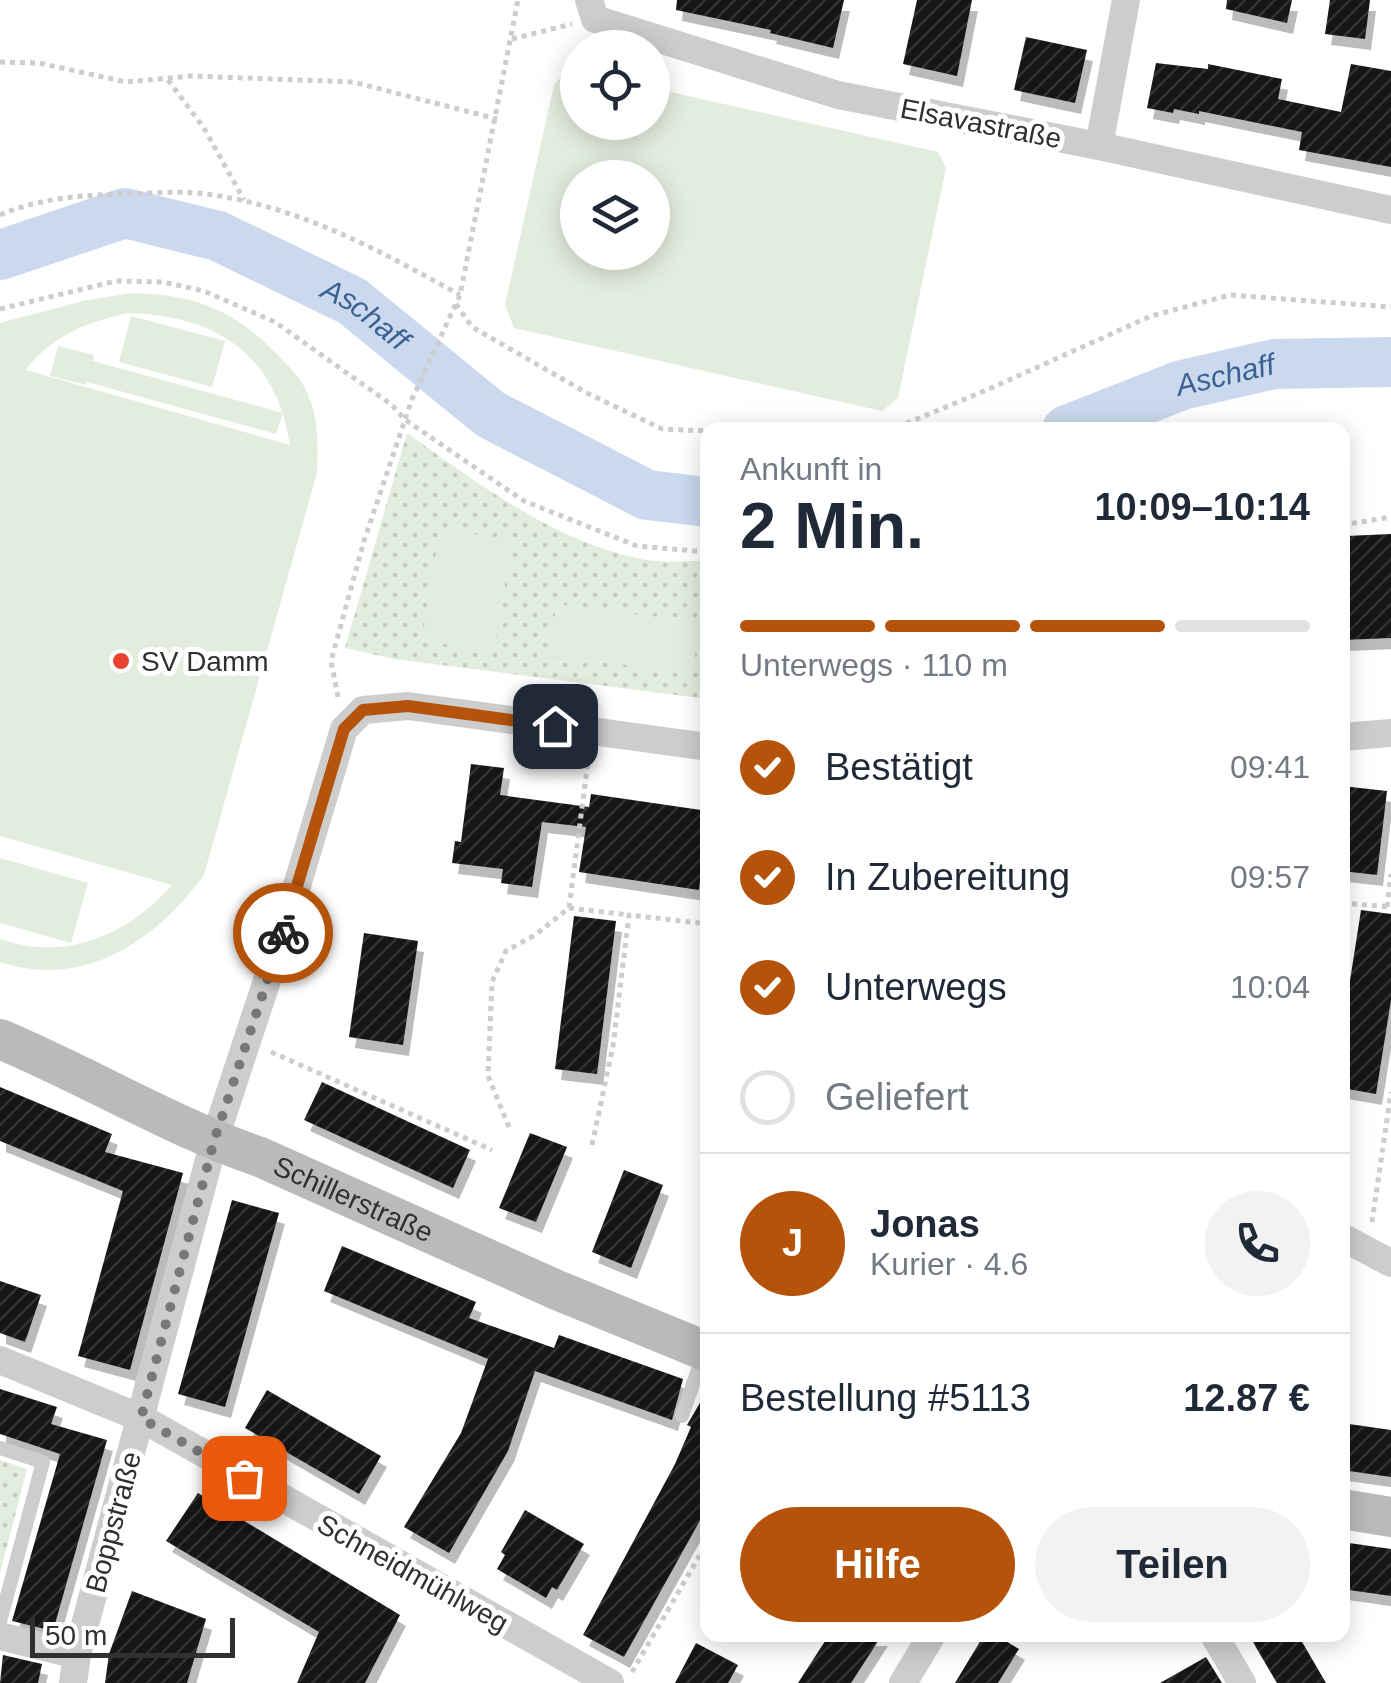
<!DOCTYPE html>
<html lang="de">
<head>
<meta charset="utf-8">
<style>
	:root { --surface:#fff; --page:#f2f2f3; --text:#1f2937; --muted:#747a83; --line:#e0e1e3; --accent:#b45309 }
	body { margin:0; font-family:Arial,sans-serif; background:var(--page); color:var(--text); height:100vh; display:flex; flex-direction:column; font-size:38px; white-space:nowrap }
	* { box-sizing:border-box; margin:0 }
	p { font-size:32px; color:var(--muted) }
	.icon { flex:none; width:55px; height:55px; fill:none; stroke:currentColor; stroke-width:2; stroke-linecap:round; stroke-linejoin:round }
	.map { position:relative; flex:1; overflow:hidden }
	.drawer { position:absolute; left:700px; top:422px; width:650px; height:1220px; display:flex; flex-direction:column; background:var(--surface); border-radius:20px; box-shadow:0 5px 25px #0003 }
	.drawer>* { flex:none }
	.controls { position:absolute; left:560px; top:30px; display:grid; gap:20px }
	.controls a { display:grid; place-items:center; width:110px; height:110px; border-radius:50%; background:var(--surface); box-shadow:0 5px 25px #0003; font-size:50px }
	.scale { position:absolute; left:30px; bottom:25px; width:205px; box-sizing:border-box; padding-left:10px; border:5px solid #303030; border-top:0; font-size:28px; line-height:35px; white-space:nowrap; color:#303030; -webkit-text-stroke:8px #fff; paint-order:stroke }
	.pin { position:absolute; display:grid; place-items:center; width:85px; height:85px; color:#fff; margin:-42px; border-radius:20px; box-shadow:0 5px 15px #0006 }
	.courier { position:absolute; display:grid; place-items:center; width:100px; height:100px; margin:-50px; border:8px solid #b45309; border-radius:50%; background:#fff; color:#222; box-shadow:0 2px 12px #0007 }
	.overview em { font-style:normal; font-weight:700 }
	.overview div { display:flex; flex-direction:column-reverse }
	.overview { display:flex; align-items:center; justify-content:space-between; height:170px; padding:0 40px }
	h1 { font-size:65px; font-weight:700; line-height:75px }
	.bar { display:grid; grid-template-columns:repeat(4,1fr); gap:15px 10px; align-content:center; height:120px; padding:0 40px }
	.bar i { height:12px; border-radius:8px; background:var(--line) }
	.bar .selected { background:var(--accent) }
	.bar p { grid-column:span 4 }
	.line { display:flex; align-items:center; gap:25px; padding:0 40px; border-top:2px solid var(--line) }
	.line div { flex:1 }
	.round { display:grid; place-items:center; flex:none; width:105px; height:105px; border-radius:52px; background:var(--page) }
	ol { padding:0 40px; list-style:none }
	li { display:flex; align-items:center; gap:30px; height:110px }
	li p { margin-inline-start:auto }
	li .icon { padding:10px; border-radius:50%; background:var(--accent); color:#fff; stroke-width:4 }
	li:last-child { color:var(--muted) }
	li i { width:55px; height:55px; border:5px solid var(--line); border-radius:50% }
	.button { display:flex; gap:20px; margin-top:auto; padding:20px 40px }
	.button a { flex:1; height:115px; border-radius:60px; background:var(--accent); color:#fff; font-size:40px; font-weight:700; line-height:115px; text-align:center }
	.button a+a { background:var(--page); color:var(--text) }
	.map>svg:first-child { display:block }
	.park { fill:url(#park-dots) }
	.pitch { fill:#e3edde; fill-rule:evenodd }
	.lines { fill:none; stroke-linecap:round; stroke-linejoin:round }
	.river { stroke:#cad9ed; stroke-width:50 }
	.building { fill:url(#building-hatch); filter:url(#shadow) }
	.path { stroke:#cdcdcd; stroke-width:5; stroke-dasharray:5 5; stroke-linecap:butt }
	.lane { stroke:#cdcdcd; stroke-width:14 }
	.street { stroke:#cdcdcd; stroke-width:28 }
	.secondary { stroke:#bababa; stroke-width:40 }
	.done { stroke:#787878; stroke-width:10; stroke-dasharray:0 18 }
	.route { stroke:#b45309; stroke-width:12 }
	.poi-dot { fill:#e84431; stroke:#fff; stroke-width:4 }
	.labels { text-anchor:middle; stroke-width:10; stroke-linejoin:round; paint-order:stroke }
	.street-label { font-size:28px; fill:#303030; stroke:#fff }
	.poi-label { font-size:28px; fill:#303030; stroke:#fff; text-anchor:start }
	.water-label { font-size:30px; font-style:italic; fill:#3c6294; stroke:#fff }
</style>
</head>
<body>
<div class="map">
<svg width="1391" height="1683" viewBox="0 0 1391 1683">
	<defs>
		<pattern id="park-dots" width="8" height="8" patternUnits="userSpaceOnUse" patternTransform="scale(2.5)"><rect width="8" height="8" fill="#e3edde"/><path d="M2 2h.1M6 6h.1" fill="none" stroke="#c3ccbf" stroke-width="1.8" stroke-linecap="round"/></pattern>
		<pattern id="building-hatch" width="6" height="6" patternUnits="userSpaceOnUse" patternTransform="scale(2.5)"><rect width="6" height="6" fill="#171717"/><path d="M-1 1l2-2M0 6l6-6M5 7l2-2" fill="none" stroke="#303030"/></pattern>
		<filter id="shadow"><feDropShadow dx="6" dy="11" stdDeviation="0" flood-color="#0004"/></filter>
	</defs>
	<rect width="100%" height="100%" fill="#fff"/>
	<g class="park">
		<path d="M407,433C477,483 559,545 647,560C664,563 684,561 702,561L707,699L394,659L345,648Z"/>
		<polygon points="0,1460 27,1469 0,1574"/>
	</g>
	<g class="pitch">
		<path d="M568,69L577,71L578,122H652L653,88L938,152L946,168L898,398L882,411L514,328L505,305L554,85ZM578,178H652V252H578Z"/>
		<path d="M131,293C193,294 233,309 277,354C289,366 303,380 309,397C319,422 318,447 317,473L204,875C157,940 84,990 0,962V939C66,962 128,935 172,885L0,836V323L83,301ZM129,313C218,316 276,355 290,445L26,370C51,336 89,321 129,313Z"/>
		<polygon points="131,316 225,341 212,387 119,362"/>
		<polygon points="58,346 94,355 93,361 283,413 276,434 87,382 86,385 50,376"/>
		<polygon points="440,528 512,540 494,652 422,640"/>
		<polygon points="556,604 699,622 693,673 550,656"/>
		<polygon points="0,858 88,883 71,943 0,923"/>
	</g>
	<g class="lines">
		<g class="river">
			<path id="s1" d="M0,255L125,213L218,236L352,301L490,414L647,495L708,502"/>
			<path id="s2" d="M1067,430L1182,385L1274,364L1391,362"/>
		</g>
	</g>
	<g class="building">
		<polygon points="677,0 844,0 833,48 770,33 771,30 676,10"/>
		<polygon points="917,0 972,0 957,76 903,64"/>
		<polygon points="1227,0 1292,0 1287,23 1226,9"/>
		<polygon points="1330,0 1370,0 1365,39 1325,34"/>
		<polygon points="1026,37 1087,50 1075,103 1014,90"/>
		<polygon points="1156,63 1208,69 1208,64 1282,79 1278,99 1341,112 1351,64 1391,71 1391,167 1299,150 1302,132 1199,111 1199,114 1174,109 1173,113 1147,108"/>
		<polygon points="1391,534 1391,638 1342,640 1342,550 1346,550 1346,536"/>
		<polygon points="471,764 504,768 500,795 589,807 591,794 708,811 699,890 579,872 586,827 542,822 532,887 501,883 503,869 452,863 455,841 461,842"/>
		<polygon points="1342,786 1387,791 1377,875 1342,871"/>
		<polygon points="1361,910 1391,914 1391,1000 1376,1094 1342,1088 1342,1032"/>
		<polygon points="574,916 616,921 597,1074 555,1069"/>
		<polygon points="364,933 418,941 403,1045 349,1037"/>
		<polygon points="322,1082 470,1150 453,1188 304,1120"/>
		<polygon points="0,1087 112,1134 105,1152 183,1173 130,1370 78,1356 123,1191 0,1141"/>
		<polygon points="530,1133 567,1147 536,1222 499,1208"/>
		<polygon points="624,1170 663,1185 631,1268 592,1252"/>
		<polygon points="232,1200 279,1213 225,1407 178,1394"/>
		<polygon points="342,1246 476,1302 469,1318 554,1348 559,1335 683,1379 672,1420 535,1371 508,1451 449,1553 404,1527 461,1433 488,1359 324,1291"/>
		<polygon points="0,1281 41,1295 25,1342 0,1333"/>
		<polygon points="0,1389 57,1407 51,1424 107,1440 53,1631 12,1621 60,1454 0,1434"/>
		<polygon points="708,1389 708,1506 624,1657 583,1635 675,1464 691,1427 687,1425"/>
		<polygon points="267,1390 381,1456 359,1494 245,1428"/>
		<polygon points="1342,1423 1391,1430 1391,1477 1342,1470"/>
		<polygon points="198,1493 400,1615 365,1683 297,1683 319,1632 166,1541"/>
		<polygon points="525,1510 584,1544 557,1590 552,1587 546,1598 497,1569 505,1555 501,1552"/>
		<polygon points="1342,1542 1391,1549 1391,1596 1342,1589"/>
		<polygon points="132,1591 206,1619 187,1683 105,1683 109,1654"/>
		<polygon points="829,1635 882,1635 851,1683 798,1683"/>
		<polygon points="984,1635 996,1635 1019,1649 998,1683 955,1683"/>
		<polygon points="1249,1635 1298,1635 1326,1683 1277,1683"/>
		<polygon points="696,1643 738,1665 728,1683 675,1683"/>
		<polygon points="3,1655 42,1664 38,1683 0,1683"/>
		<polygon points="1206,1657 1222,1683 1160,1683"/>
	</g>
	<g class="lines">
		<g class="path">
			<polyline points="512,39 572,24"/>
			<polyline points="0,62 39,63 126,82 191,76 353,82 497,119"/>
			<polyline points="168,80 204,128 244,200"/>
			<path d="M0,215C36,199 81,195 120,194C145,194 172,191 197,193C293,203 377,249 460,295"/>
			<polyline points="456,304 472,327 587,393 662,429 708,431"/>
			<polyline points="0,309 116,281 163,282 204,291 275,322 392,405 404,419 524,501 637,546 708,552"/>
			<polyline points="877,430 910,422 989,389 1151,316 1230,295 1391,307"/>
			<polyline points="1342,525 1391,517"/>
			<polyline points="338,697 331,661 364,541 412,399 460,295 518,0"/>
			<polyline points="1342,903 1391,907"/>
			<polyline points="1387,907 1391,874"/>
			<polyline points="569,908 629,915"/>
			<polyline points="271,1052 492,1150"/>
			<polyline points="509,1127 488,1076 492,982 506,951 535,935 569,908 589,754"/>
			<polyline points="592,1145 613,1046 629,915 708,924"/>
			<polyline points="1372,1222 1391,1092"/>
			<polyline points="632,1672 708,1541"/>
		</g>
		<g class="lane">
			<polyline points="682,1416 704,1352"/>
			<polyline points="0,1448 43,1462 0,1622"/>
		</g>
		<g class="street">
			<polyline points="589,0 595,19 838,95 1099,146 1391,210"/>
			<polyline points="1099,146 1126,0"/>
			<polyline points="1342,737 1391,733"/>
			<polyline points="1342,1237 1391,1263"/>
			<polyline points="0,1360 141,1418 610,1683"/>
			<polyline points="1214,1635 1242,1683"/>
			<polyline points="0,1636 77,1655"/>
			<polyline points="73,1683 77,1655 214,1141 284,929 344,729 363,710 408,706 708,747"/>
			<polyline points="903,1683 932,1635"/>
		</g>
		<g class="secondary">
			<path id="s3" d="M0,1039C88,1076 170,1126 260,1157L557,1290L708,1352"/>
			<polyline points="1342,1509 1391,1517"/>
		</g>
	</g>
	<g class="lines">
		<polyline class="done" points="244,1478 141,1418 214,1141 283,933"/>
		<polyline class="route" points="283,933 344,729 363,710 408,706 555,726"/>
	</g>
	<circle class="poi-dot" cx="121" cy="661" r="10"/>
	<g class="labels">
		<g class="street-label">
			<text transform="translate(981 123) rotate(11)" y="10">Elsavastraße</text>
			<text dy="10" stroke="none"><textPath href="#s3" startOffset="388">Schillerstraße</textPath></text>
			<text transform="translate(113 1522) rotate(-75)" y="10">Boppstraße</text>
			<text transform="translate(413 1573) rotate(29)" y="10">Schneidmühlweg</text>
		</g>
		<g class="poi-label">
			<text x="141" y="671">SV Damm</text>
		</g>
		<g class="water-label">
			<text dy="10" stroke="none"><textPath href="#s1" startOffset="395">Aschaff</textPath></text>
			<text dy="10" stroke="none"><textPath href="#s2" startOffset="168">Aschaff</textPath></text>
		</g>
	</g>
</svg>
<div class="controls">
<a><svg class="icon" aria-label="locate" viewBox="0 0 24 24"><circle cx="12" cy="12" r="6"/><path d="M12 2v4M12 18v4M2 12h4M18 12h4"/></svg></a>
<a><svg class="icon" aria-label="layers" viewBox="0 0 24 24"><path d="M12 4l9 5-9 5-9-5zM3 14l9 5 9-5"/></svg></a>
</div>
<div class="scale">50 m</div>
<div class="pin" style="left:244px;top:1478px;background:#ea580c"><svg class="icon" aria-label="bag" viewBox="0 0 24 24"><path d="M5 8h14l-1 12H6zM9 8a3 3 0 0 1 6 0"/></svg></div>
<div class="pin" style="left:555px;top:726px;background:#1f2937"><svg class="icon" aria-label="home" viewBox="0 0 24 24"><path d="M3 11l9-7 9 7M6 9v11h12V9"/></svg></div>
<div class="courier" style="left:283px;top:933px"><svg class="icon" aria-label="bike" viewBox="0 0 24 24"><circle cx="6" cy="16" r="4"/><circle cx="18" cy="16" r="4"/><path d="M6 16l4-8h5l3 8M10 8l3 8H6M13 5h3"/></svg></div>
<section class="drawer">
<div class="overview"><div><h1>2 Min.</h1><p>Ankunft in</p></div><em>10:09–10:14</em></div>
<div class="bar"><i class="selected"></i><i class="selected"></i><i class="selected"></i><i></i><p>Unterwegs · 110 m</p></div>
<ol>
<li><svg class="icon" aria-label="check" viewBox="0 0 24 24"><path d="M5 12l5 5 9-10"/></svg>Bestätigt<p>09:41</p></li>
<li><svg class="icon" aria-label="check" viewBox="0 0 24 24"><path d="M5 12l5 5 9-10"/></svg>In Zubereitung<p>09:57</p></li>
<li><svg class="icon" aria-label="check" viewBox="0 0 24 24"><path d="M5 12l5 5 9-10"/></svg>Unterwegs<p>10:04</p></li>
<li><i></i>Geliefert</li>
</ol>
<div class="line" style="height:180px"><b class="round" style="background:var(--accent);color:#fff">J</b><div><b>Jonas</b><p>Kurier · 4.6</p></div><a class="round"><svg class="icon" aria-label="phone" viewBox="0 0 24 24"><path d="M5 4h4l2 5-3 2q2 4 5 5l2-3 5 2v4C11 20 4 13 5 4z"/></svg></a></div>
<div class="line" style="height:130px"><div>Bestellung #5113</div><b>12.87 €</b></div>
<div class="button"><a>Hilfe</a><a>Teilen</a></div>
</section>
</div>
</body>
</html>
